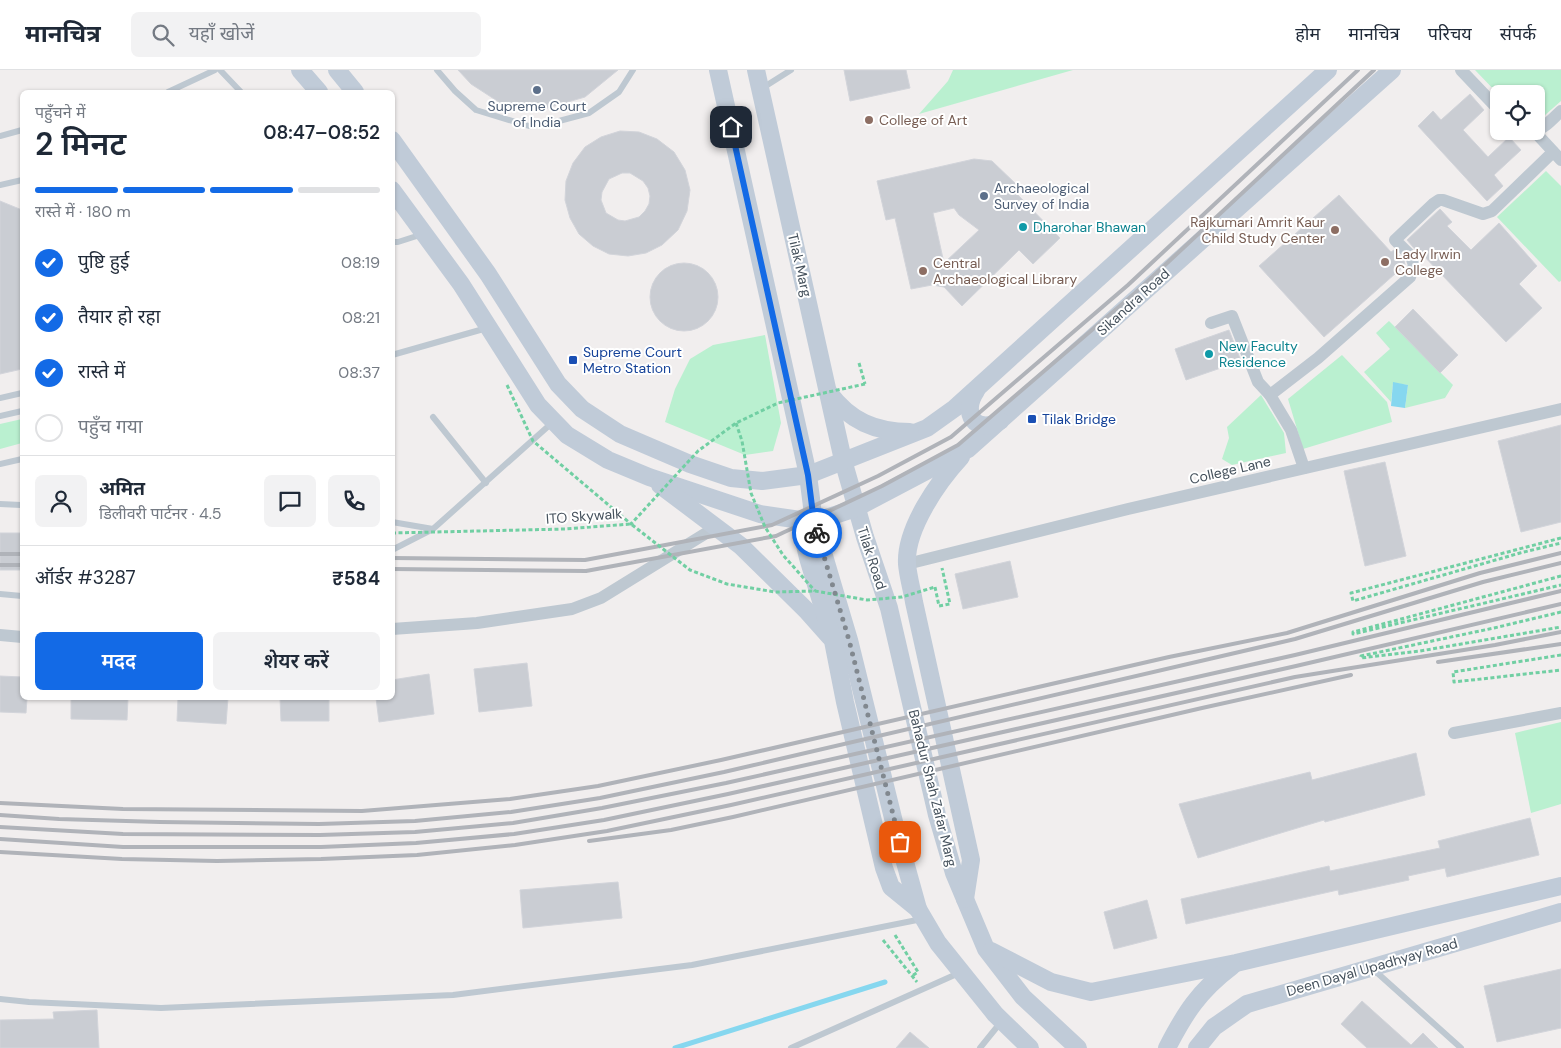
<!DOCTYPE html>
<html lang="hi">
<head>
<meta charset="utf-8">
<style>
	:root { --surface:#fff; --page:#f2f2f3; --text:#1f2937; --muted:#747a83; --line:#e0e1e3; --accent:#136ae6 }
	body { margin:0; font-family:"DM Sans","Noto Sans Devanagari",sans-serif; background:var(--page); color:var(--text); height:100vh; display:flex; flex-direction:column; font-size:19px; white-space:nowrap }
	* { box-sizing:border-box; margin:0 }
	p { font-size:16px; color:var(--muted) }
	.icon { flex:none; width:28px; height:28px; fill:none; stroke:currentColor; stroke-width:2; stroke-linecap:round; stroke-linejoin:round }
	.map { position:relative; flex:1; overflow:hidden }
	.side { position:absolute; left:20px; top:20px; width:375px; height:610px; display:flex; flex-direction:column; background:var(--surface); border-radius:8px; box-shadow:0 1px 4px #0004 }
	.side>* { flex:none }
	.fabs { position:absolute; left:1490px; top:15px; display:grid; gap:10px }
	.fabs a { display:grid; place-items:center; width:55px; height:55px; border-radius:8px; background:var(--surface); box-shadow:0 1px 4px #0004; font-size:25px }
	.pin { position:absolute; display:grid; place-items:center; width:42px; height:42px; color:#fff; margin:-21px; border-radius:10px; box-shadow:0 2px 8px #0006 }
	.courier { position:absolute; display:grid; place-items:center; width:50px; height:50px; margin:-25px; border:4px solid #136ae6; border-radius:50%; background:#fff; color:#222; box-shadow:0 1px 6px #0007 }
	.headline em { font-style:normal; font-weight:600 }
	.headline div { display:flex; flex-direction:column-reverse }
	.headline { display:flex; align-items:center; justify-content:space-between; height:85px; padding:0 15px }
	h1 { font-size:32px; font-weight:600; line-height:38px }
	.bar { display:grid; grid-template-columns:repeat(4,1fr); gap:8px 5px; align-content:center; height:60px; padding:0 15px }
	.bar i { height:6px; border-radius:4px; background:var(--line) }
	.bar .on { background:var(--accent) }
	.bar p { grid-column:span 4 }
	.line { display:flex; align-items:center; gap:12px; padding:0 15px; border-top:1px solid var(--line) }
	.line div { flex:1 }
	.round { display:grid; place-items:center; flex:none; width:52px; height:52px; border-radius:8px; background:var(--page) }
	ol { padding:0 15px; list-style:none }
	li { display:flex; align-items:center; gap:15px; height:55px }
	li p { margin-inline-start:auto }
	li .icon { padding:5px; border-radius:50%; background:var(--accent); color:#fff; stroke-width:4 }
	li:last-child { color:var(--muted) }
	li i { width:28px; height:28px; border:2px solid var(--line); border-radius:50% }
	.cta { display:flex; gap:10px; margin-top:auto; padding:10px 15px }
	.cta a { flex:1; height:58px; border-radius:8px; background:var(--accent); color:#fff; font-size:20px; font-weight:600; line-height:58px; text-align:center }
	.cta a+a { background:var(--page); color:var(--text) }
	header { display:flex; align-items:center; gap:30px; box-sizing:border-box; height:70px; padding:0 25px; background:var(--surface); border-bottom:1px solid var(--line) }
	header strong { font-size:24px }
	nav { display:flex; gap:28px; margin-inline-start:auto; font-size:18px }
	.search { width:350px; height:45px; background:var(--page); display:flex; align-items:center; gap:12px; box-sizing:border-box; padding:0 18px; border-radius:8px; color:var(--muted); font-size:19px }
	.map>svg:first-child { display:block }
	.green { fill:#baf0d0 }
	.water { fill:#86d7ef }
	.lines { fill:none; stroke-linecap:round; stroke-linejoin:round }
	.stream { stroke:#86d7ef; stroke-width:5 }
	.building { fill:#cacdd3; stroke:#d2d4da; fill-rule:evenodd }
	.path { stroke:#71cfa3; stroke-width:3; stroke-dasharray:4 2.5; stroke-linecap:butt }
	.service { stroke:#bec8d1; stroke-width:6 }
	.minor { stroke:#bec8d1; stroke-width:12 }
	.secondary { stroke:#c0cbd8; stroke-width:18 }
	.rail { stroke:#b0b3b9; stroke-width:4 }
	.path-bridge { stroke:#71cfa3; stroke-width:3; stroke-dasharray:4 2.5; stroke-linecap:butt }
	.done { stroke:#81888f; stroke-width:5; stroke-dasharray:0 9 }
	.route { stroke:#136ae6; stroke-width:6 }
	.service-dot { fill:#5c6f8a; stroke:#fff; stroke-width:2 }
	.education-dot { fill:#8d6e63; stroke:#fff; stroke-width:2 }
	.culture-dot { fill:#0f9aa8; stroke:#fff; stroke-width:2 }
	.transit-dot { fill:#1a4fb4; stroke:#fff; stroke-width:2 }
	.labels { text-anchor:middle; stroke-width:4; stroke-linejoin:round; paint-order:stroke }
	.service-label { font-size:14px; fill:#4e5e75; stroke:#fff }
	.education-label { font-size:14px; fill:#785e54; stroke:#fff; text-anchor:start }
	.culture-label { font-size:14px; fill:#0d838f; stroke:#fff; text-anchor:start }
	.street-label { font-size:14px; fill:#45515c; stroke:#fff }
	.transit-label { font-size:14px; fill:#164399; stroke:#fff; text-anchor:start }
</style>
</head>
<body>
<header>
<strong>मानचित्र</strong>
<div class="search"><svg class="icon" aria-label="search" viewBox="0 0 24 24"><circle cx="10" cy="10" r="6"/><path d="M15 15l6 6"/></svg>यहाँ खोजें</div>
<nav><a>होम</a><a>मानचित्र</a><a>परिचय</a><a>संपर्क</a></nav>
</header>
<div class="map">
<svg width="1561" height="978" viewBox="0 0 1561 978">
	<rect width="100%" height="100%" fill="#f1eeee"/>
	<g class="green">
		<polygon points="953,0 1073,0 919,44 948,11"/>
		<polygon points="1475,0 1561,0 1561,31 1536,53 1536,24 1499,24 1499,25"/>
		<polygon points="1546,101 1561,116 1561,211 1559,212 1497,147"/>
		<polygon points="1389,251 1453,315 1445,328 1405,338 1408,315 1393,313 1391,332 1364,302 1390,279 1376,263"/>
		<polygon points="765,265 781,353 773,381 745,385 665,352 675,319 690,289 713,275"/>
		<polygon points="1342,285 1387,332 1392,352 1303,379 1288,329"/>
		<polygon points="1261,325 1284,363 1286,383 1232,395 1222,389 1229,368 1227,357"/>
		<polygon points="22,349 22,373 0,379 0,354"/>
		<polygon points="1561,652 1561,734 1531,743 1515,663"/>
	</g>
	<polygon class="water" points="1393,312 1408,315 1405,338 1391,336"/>
	<g class="lines">
		<polyline class="stream" points="675,978 885,912"/>
	</g>
	<g class="building">
		<polygon points="458,0 618,0 585,27 544,39 505,36 471,14"/>
		<polygon points="844,0 906,0 910,18 850,31"/>
		<polygon points="1470,24 1484,40 1463,60 1488,87 1509,67 1521,80 1494,105 1503,116 1487,131 1418,56 1433,41 1441,50"/>
		<path d="M620,61L639,62L657,69L674,82L685,100L690,120L687,141L678,160L662,175L646,183L628,186L609,184L593,176L579,164L570,148L565,130L566,111L573,93L585,77L601,67ZM622,103H630L643,111L648,118L650,126L649,134L645,141L639,147L625,151L618,150L606,143L601,130L602,122L609,109Z"/>
		<path d="M974,89L992,91L1018,116L1013,120L1060,168L1033,194L1019,180L962,236L944,217L932,215L911,219L895,148L886,150L877,111ZM954,138L959,145L979,160L944,193L933,143Z"/>
		<polygon points="1339,125 1391,182 1394,180 1404,190 1405,195 1324,267 1259,196"/>
		<polygon points="0,131 22,140 22,299 0,304"/>
		<polygon points="1440,139 1452,152 1447,156 1471,180 1499,153 1537,196 1519,214 1542,238 1506,272 1420,182 1419,184 1407,170"/>
		<circle cx="684" cy="227" r="34"/>
		<polygon points="1413,239 1458,285 1440,303 1395,257"/>
		<polygon points="1229,260 1241,291 1186,310 1175,279"/>
		<polygon points="1561,355 1561,452 1521,462 1498,371"/>
		<polygon points="1385,392 1406,486 1365,496 1344,401"/>
		<rect x="0" y="463" width="22" height="37"/>
		<polygon points="1010,491 1018,527 963,539 955,504"/>
		<polygon points="527,593 532,636 479,642 474,599"/>
		<polygon points="429,604 434,644 379,652 376,628 392,628 392,610"/>
		<polygon points="0,606 22,607 22,628 27,628 26,643 0,642"/>
		<polygon points="71,628 128,628 127,650 71,649"/>
		<polygon points="178,628 228,628 226,654 177,651"/>
		<polygon points="280,628 329,628 329,651 281,651"/>
		<polygon points="1416,683 1425,725 1325,752 1324,750 1198,788 1179,734 1310,702 1312,710"/>
		<polygon points="1530,748 1539,785 1447,807 1445,798 1408,806 1409,810 1339,825 1338,820 1186,854 1181,829 1329,796 1330,801 1440,778 1438,771"/>
		<polygon points="618,812 622,848 523,858 520,820"/>
		<polygon points="1147,830 1157,868 1114,879 1104,842"/>
		<polygon points="1561,899 1561,958 1497,972 1484,916"/>
		<polygon points="1362,931 1411,975 1423,963 1438,978 1367,978 1341,954"/>
		<polygon points="97,940 99,978 0,978 0,950 54,949 53,942"/>
		<polygon points="910,962 929,978 896,978"/>
	</g>
	<g class="lines">
		<g class="path">
			<polyline points="859,293 865,314"/>
			<polyline points="1561,468 1351,523 1353,531 1520,483 1561,473"/>
			<polyline points="1561,506 1353,562 1353,564 1561,515"/>
			<polyline points="935,517 939,536 950,534 942,498"/>
			<polyline points="1561,542 1494,558 1361,586 1361,588 1420,581 1561,557"/>
			<polyline points="1561,585 1453,602 1454,612 1561,600"/>
			<polyline points="895,865 918,902 912,906"/>
			<polyline points="883,870 917,912"/>
		</g>
		<g class="service">
			<polyline points="220,0 241,22"/>
			<polyline points="437,0 455,21 476,40 529,56 559,51 589,43 619,22 633,0"/>
			<polyline points="761,19 791,0"/>
			<polyline points="168,22 215,0"/>
			<polyline points="0,66 22,60"/>
			<polyline points="0,115 22,110"/>
			<polyline points="392,172 398,172 423,164"/>
			<polyline points="392,285 487,258"/>
			<polyline points="0,328 22,323"/>
			<polyline points="0,346 22,341"/>
			<polyline points="433,347 486,413"/>
			<polyline points="0,394 22,389"/>
			<polyline points="0,434 21,435"/>
			<polyline points="392,452 433,459"/>
			<polyline points="392,480 433,459 553,352"/>
			<polyline points="0,524 22,526"/>
			<polyline points="1374,900 1461,978"/>
			<polyline points="0,929 29,932 161,938 453,925 692,895 922,849"/>
			<polyline points="791,978 959,903"/>
			<polyline points="980,978 1001,952"/>
		</g>
		<g class="minor">
			<polyline points="1461,0 1499,40"/>
			<path d="M1532,61C1543,61 1553,48 1561,41"/>
			<polyline points="1535,62 1561,90"/>
			<polyline points="1211,253 1232,246 1258,312 1270,325"/>
			<polyline points="1304,398 1291,360 1270,325 1318,288 1410,207 1414,195 1411,186 1395,170 1433,134 1439,130 1443,130 1483,144 1492,141 1553,82"/>
			<polyline points="907,494 1128,439 1561,339"/>
			<polyline points="392,559 477,553 572,539 601,528 716,457"/>
			<polyline points="0,565 22,567"/>
			<polyline points="1454,663 1561,643"/>
		</g>
		<g class="secondary">
			<polyline points="300,0 319,22"/>
			<polyline points="337,0 355,22"/>
			<polyline points="718,0 808,405 814,452 849,570 895,756 918,839 938,873 995,944 1030,978"/>
			<polyline points="756,0 843,390 865,467 889,538 937,745 954,803 986,879 1023,927 1078,978"/>
			<polyline points="392,70 488,204 558,314 582,339 620,364 690,394 731,408 762,411 808,405 927,358 955,338 1328,0"/>
			<polyline points="392,120 461,214 538,335 567,365 608,390 649,407 760,444 814,452 856,438 968,379 1392,0"/>
			<path d="M976,321C961,343 975,365 1000,351"/>
			<path d="M829,323C850,351 875,362 910,362"/>
			<path d="M961,387C938,412 905,459 907,494C908,506 912,520 914,532L971,790L965,829"/>
			<polyline points="660,415 741,476 806,540 830,567"/>
			<polyline points="799,450 808,488 833,571 845,632 884,798 891,817 918,839"/>
			<polyline points="991,881 1051,912 1091,922 1236,893 1561,816"/>
			<path d="M1167,978C1185,943 1199,921 1232,896"/>
			<polyline points="1197,978 1214,957 1247,934 1561,842"/>
		</g>
		<g class="rail">
			<polyline points="0,484 22,484"/>
			<polyline points="392,488 585,490 772,455 878,406 951,367 1128,215 1358,0"/>
			<polyline points="0,495 22,495"/>
			<polyline points="392,499 586,501 776,466 882,416 958,375 1135,223 1374,0"/>
			<polyline points="1438,592 1561,574"/>
			<polyline points="0,733 123,739 362,741 510,729 598,716 721,690 1169,587 1287,563 1480,503 1561,483"/>
			<polyline points="0,745 59,749 160,752 319,754 415,751 511,742 600,728 724,702 1295,569 1483,512 1561,493"/>
			<polyline points="0,757 123,764 320,765 415,762 513,753 602,738 726,713 1295,585 1561,521"/>
			<polyline points="0,769 123,777 321,777 416,773 514,764 604,750 728,724 1296,596 1561,534"/>
			<polyline points="589,771 671,760 733,747 1202,638 1351,605"/>
			<polyline points="0,782 122,789 217,791 321,789 417,785 515,775 607,761 731,735 1295,607 1495,575 1561,562"/>
		</g>
		<g class="path-bridge">
			<polyline points="507,315 533,371 631,454 698,381 736,353 778,333 865,314"/>
			<polyline points="736,353 742,371 751,423 765,457 783,485 815,521"/>
			<polyline points="392,463 565,459 631,454 690,500 727,514 775,522 815,521 867,530 902,527 935,517"/>
		</g>
	</g>
	<g class="lines">
		<polyline class="done" points="817,463 849,570 900,772"/>
		<polyline class="route" points="731,57 808,405 814,452 817,463"/>
	</g>
	<g class="service-dot">
		<circle cx="537" cy="20" r="5"/>
		<circle cx="984" cy="126" r="5"/>
	</g>
	<g class="education-dot">
		<circle cx="869" cy="50" r="5"/>
		<circle cx="1335" cy="160" r="5"/>
		<circle cx="1385" cy="192" r="5"/>
		<circle cx="923" cy="201" r="5"/>
	</g>
	<g class="culture-dot">
		<circle cx="1023" cy="157" r="5"/>
		<circle cx="1209" cy="284" r="5"/>
	</g>
	<g class="transit-dot">
		<rect x="568" y="285" width="10" height="10" rx="2.5"/>
		<rect x="1027" y="344" width="10" height="10" rx="2.5"/>
	</g>
	<g class="labels">
		<g class="service-label">
			<text x="537" y="41">Supreme Court<tspan x="537" dy="16">of India</tspan></text>
			<text x="994" y="123" text-anchor="start">Archaeological<tspan x="994" dy="16">Survey of India</tspan></text>
		</g>
		<g class="education-label">
			<text x="879" y="55">College of Art</text>
			<text x="1325" y="157" text-anchor="end">Rajkumari Amrit Kaur<tspan x="1325" dy="16">Child Study Center</tspan></text>
			<text x="1395" y="189">Lady Irwin<tspan x="1395" dy="16">College</tspan></text>
			<text x="933" y="198">Central<tspan x="933" dy="16">Archaeological Library</tspan></text>
		</g>
		<g class="culture-label">
			<text x="1033" y="162">Dharohar Bhawan</text>
			<text x="1219" y="281">New Faculty<tspan x="1219" dy="16">Residence</tspan></text>
		</g>
		<g class="street-label">
			<text transform="translate(800 195) rotate(77)" y="5">Tilak Marg</text>
			<text transform="translate(1133 232) rotate(-42)" y="5">Sikandra Road</text>
			<text transform="translate(1230 400) rotate(-13)" y="5">College Lane</text>
			<text transform="translate(584 446) rotate(-4)" y="5">ITO Skywalk</text>
			<text transform="translate(872 488) rotate(72)" y="5">Tilak Road</text>
			<text transform="translate(933 718) rotate(76)" y="5">Bahadur Shah Zafar Marg</text>
			<text transform="translate(1372 897) rotate(-16)" y="5">Deen Dayal Upadhyay Road</text>
		</g>
		<g class="transit-label">
			<text x="583" y="287">Supreme Court‌<tspan x="583" dy="16">Metro Station</tspan></text>
			<text x="1042" y="354">Tilak Bridge</text>
		</g>
	</g>
</svg>
<div class="fabs">
<a><svg class="icon" aria-label="locate" viewBox="0 0 24 24"><circle cx="12" cy="12" r="6"/><path d="M12 2v4M12 18v4M2 12h4M18 12h4"/></svg></a>
</div>
<div class="pin" style="left:900px;top:772px;background:#ea580c"><svg class="icon" aria-label="bag" viewBox="0 0 24 24"><path d="M5 8h14l-1 12H6zM9 8a3 3 0 0 1 6 0"/></svg></div>
<div class="pin" style="left:731px;top:57px;background:#1f2937"><svg class="icon" aria-label="home" viewBox="0 0 24 24"><path d="M3 11l9-7 9 7M6 9v11h12V9"/></svg></div>
<div class="courier" style="left:817px;top:463px"><svg class="icon" aria-label="bike" viewBox="0 0 24 24"><circle cx="6" cy="16" r="4"/><circle cx="18" cy="16" r="4"/><path d="M6 16l4-8h5l3 8M10 8l3 8H6M13 5h3"/></svg></div>
<section class="side">
<div class="headline"><div><h1>2 मिनट</h1><p>पहुँचने में</p></div><em>08:47–08:52</em></div>
<div class="bar"><i class="on"></i><i class="on"></i><i class="on"></i><i></i><p>रास्ते में · 180 m</p></div>
<ol>
<li><svg class="icon" aria-label="check" viewBox="0 0 24 24"><path d="M5 12l5 5 9-10"/></svg>पुष्टि हुई<p>08:19</p></li>
<li><svg class="icon" aria-label="check" viewBox="0 0 24 24"><path d="M5 12l5 5 9-10"/></svg>तैयार हो रहा<p>08:21</p></li>
<li><svg class="icon" aria-label="check" viewBox="0 0 24 24"><path d="M5 12l5 5 9-10"/></svg>रास्ते में<p>08:37</p></li>
<li><i></i>पहुँच गया</li>
</ol>
<div class="line" style="height:90px"><a class="round"><svg class="icon" aria-label="person" viewBox="0 0 24 24"><circle cx="12" cy="8" r="4"/><path d="M4 21q1-7 8-7t8 7"/></svg></a><div><b>अमित</b><p>डिलीवरी पार्टनर · 4.5</p></div><a class="round"><svg class="icon" aria-label="chat" viewBox="0 0 24 24"><path d="M4 5h16v11H9l-5 4z"/></svg></a><a class="round"><svg class="icon" aria-label="phone" viewBox="0 0 24 24"><path d="M5 4h4l2 5-3 2q2 4 5 5l2-3 5 2v4C11 20 4 13 5 4z"/></svg></a></div>
<div class="line" style="height:65px"><div>ऑर्डर #3287</div><b>₹584</b></div>
<div class="cta"><a>मदद</a><a>शेयर करें</a></div>
</section>
</div>
</body>
</html>
